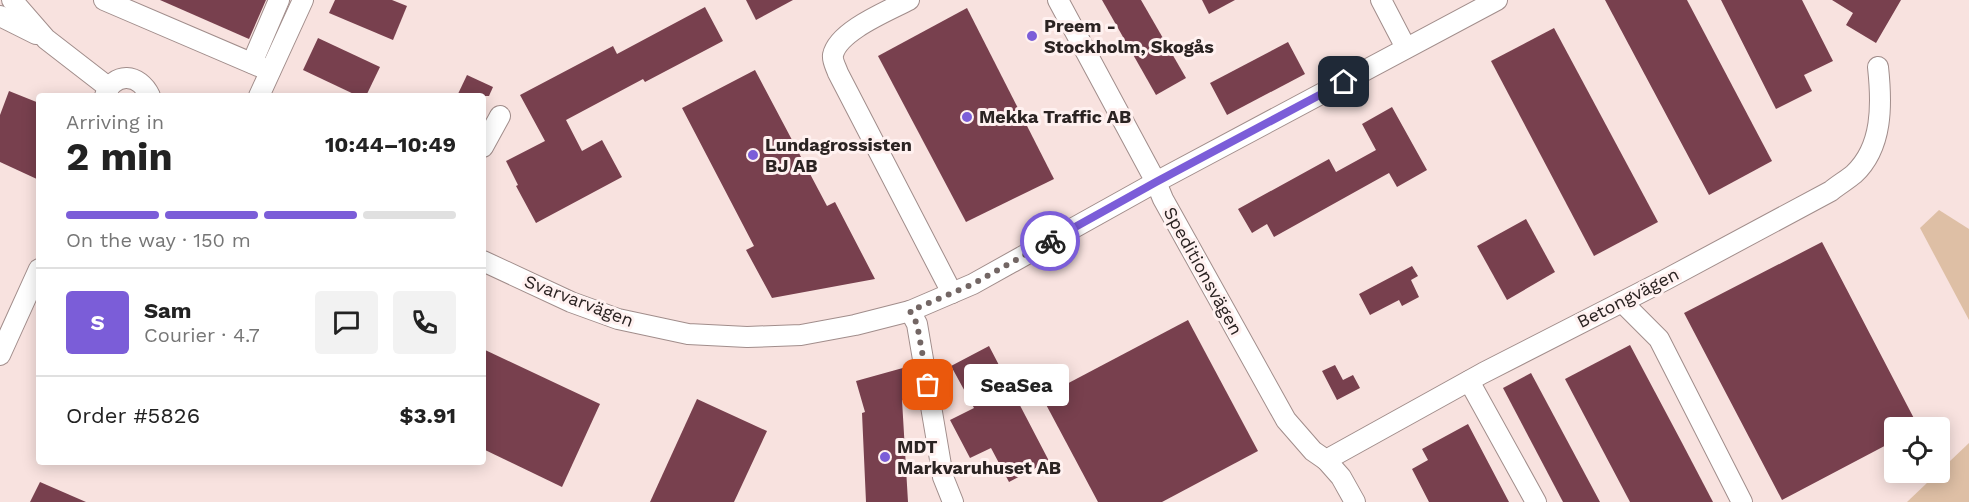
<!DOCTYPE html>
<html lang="en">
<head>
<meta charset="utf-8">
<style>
	:root { --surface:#fff; --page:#f2f2f2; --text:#222; --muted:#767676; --line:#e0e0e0; --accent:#7b5dd8 }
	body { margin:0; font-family:"Work Sans",sans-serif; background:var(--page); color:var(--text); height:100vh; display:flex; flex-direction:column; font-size:22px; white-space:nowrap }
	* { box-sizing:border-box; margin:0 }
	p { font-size:20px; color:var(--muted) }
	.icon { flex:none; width:33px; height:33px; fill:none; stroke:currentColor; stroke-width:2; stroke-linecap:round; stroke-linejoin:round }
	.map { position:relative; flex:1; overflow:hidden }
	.panel { position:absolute; left:36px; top:93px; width:450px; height:372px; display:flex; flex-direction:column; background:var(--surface); border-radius:6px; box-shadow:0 3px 15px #0003 }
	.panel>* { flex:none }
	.controls { position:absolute; left:1884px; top:417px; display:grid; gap:12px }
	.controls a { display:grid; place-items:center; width:66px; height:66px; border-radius:6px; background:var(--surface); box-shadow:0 3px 15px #0003; font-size:30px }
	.pin { position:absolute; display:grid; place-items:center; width:51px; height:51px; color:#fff; margin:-26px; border-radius:12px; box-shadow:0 3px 9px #0006 }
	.courier { position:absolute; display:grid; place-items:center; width:60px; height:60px; margin:-30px; border:4px solid #7b5dd8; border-radius:50%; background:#fff; color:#222; box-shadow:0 2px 8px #0007 }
	.bubble { position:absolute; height:42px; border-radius:6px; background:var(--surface); box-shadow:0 3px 15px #0003; font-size:20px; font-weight:700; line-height:42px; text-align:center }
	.overview em { font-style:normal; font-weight:700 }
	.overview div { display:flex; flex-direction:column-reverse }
	.overview { display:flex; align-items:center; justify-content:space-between; height:102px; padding:0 30px }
	h1 { font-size:39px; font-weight:700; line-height:45px }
	.bar { display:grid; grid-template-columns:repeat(4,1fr); gap:9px 6px; align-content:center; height:72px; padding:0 30px }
	.bar i { height:8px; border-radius:4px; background:var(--line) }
	.bar .active { background:var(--accent) }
	.bar p { grid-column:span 4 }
	.line { display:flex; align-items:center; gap:15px; padding:0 30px; border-top:2px solid var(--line) }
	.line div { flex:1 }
	.round { display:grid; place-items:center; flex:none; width:63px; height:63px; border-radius:6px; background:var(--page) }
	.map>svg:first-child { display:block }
	.green { fill:#debfa5 }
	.building { fill:#78404e }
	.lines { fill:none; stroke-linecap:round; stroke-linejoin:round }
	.minor-casing { stroke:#a18d8b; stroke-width:22 }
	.minor { stroke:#fff; stroke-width:20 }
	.done { stroke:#736664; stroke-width:6; stroke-dasharray:0 10.8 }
	.route { stroke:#7b5dd8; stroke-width:8 }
	.poi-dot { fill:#7b5dd8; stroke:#fff1f0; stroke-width:2 }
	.labels { text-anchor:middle; stroke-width:6; stroke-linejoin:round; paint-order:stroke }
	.poi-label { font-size:18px; font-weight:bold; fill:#2b2322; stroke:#fff1f0; text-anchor:start }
	.street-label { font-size:18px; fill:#2b2322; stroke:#fff1f0 }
</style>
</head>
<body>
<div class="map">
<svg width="1969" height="502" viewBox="0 0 1969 502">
	<rect width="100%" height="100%" fill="#f8e2df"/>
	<g class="green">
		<polygon points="1939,210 1969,229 1969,320 1920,228"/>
		<polygon points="1969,443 1969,502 1907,502"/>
	</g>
	<g class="building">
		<polygon points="160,0 266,0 249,39"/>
		<polygon points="335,0 392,0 407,6 393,40 329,13"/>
		<polygon points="746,0 793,0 756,20"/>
		<polygon points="1102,0 1141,0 1186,78 1156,95"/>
		<polygon points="1202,0 1235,0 1209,14"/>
		<polygon points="1605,0 1687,0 1772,161 1709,195"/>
		<polygon points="1721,0 1802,0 1833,61 1804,75 1812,91 1776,109"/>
		<polygon points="1832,0 1901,0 1876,43 1846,25 1853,13"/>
		<polygon points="705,7 723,41 645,82 643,79 566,120 582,151 602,140 622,177 536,223 516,186 518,185 506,161 545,141 520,95 613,46 617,54"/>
		<polygon points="967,8 1054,179 966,222 878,56"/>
		<polygon points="1554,28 1658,222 1594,256 1491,61"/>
		<polygon points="318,38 380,67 366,96 358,96 303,70"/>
		<polygon points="1288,42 1305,74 1227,115 1210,83"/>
		<polygon points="755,70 827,206 835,202 875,279 772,298 746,250 754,246 682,108"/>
		<polygon points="467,75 493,87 489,96 457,96"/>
		<polygon points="9,91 39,103 39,180 0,162 0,115"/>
		<polygon points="1392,107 1427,170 1397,187 1389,173 1274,237 1267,224 1252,233 1238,209 1329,159 1336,172 1376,150 1362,124"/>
		<polygon points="1526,219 1555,272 1507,300 1477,246"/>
		<polygon points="1822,242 1919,428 1894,428 1894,441 1782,500 1684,313"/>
		<polygon points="1412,266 1418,276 1411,280 1419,297 1402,306 1399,300 1370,315 1359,294"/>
		<polygon points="1188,320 1258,451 1162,502 1098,502 1042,397"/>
		<polygon points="1630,345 1680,439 1713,502 1630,502 1565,379"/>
		<polygon points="989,346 1049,461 1009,482 991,448 970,458 950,420 974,408 951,366"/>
		<polygon points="483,349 600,404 562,487 483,449"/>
		<polygon points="1335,365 1343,380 1353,375 1360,388 1337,400 1322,371"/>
		<polygon points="910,366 917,396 902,400 908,502 866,502 862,413 865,412 856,381"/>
		<polygon points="1531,373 1600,502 1563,502 1503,388"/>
		<polygon points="697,399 767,431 734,502 650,502"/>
		<polygon points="1468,424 1509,502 1429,502 1412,469 1428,460 1422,449"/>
		<polygon points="40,482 86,502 30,502"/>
	</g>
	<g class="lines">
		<defs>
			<g id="minor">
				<polyline points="12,0 46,39 108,87"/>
				<polyline points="104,0 270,71"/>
				<path d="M909,0C888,11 838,31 833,55C832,61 836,67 838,73L952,293"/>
				<path d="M1058,0L1156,182L1163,199L1286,420L1313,451L1326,460L1483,373L1665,280L1831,191C1838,185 1847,180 1854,174C1883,147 1882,104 1878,67"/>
				<polyline points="1381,0 1406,48"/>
				<polyline points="0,16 36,34"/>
				<polyline points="252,63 279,0"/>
				<path d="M105,96C114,71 139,73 150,96"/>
				<polyline points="259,96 303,0"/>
				<polyline points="483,147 500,116"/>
				<polyline points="483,261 571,302 618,319 688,334 747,337 801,335 855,325 910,311 973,284 1156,182 1497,0"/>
				<polyline points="1622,302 1659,339 1742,502"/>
				<polyline points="910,311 917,324 943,477 953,502"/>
				<polyline points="0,355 39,269"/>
				<polyline points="1469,381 1536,502"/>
				<polyline points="1326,460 1341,477 1355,502"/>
			</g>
		</defs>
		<use href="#minor" class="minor-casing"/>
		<use href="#minor" class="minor"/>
	</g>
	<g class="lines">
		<polyline class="done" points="928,385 917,324 910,311 973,284 1050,241"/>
		<polyline class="route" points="1050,241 1156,182 1344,82"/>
	</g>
	<g class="poi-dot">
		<circle cx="1032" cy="36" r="6"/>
		<circle cx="967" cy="117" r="6"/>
		<circle cx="753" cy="155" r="6"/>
		<circle cx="885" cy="457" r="6"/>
	</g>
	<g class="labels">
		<g class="poi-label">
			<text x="1044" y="32">Preem -<tspan x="1044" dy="21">Stockholm, Skogås</tspan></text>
			<text x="979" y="123">Mekka Traffic AB</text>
			<text x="765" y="151">Lundagrossisten<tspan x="765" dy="21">BJ AB</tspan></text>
			<text x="897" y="453">MDT<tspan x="897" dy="21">Markvaruhuset AB</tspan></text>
		</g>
		<g class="street-label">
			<text transform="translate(1203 271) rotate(61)" y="6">Speditionsvägen</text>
			<text transform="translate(1628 298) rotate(-27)" y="6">Betongvägen</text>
			<text transform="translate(579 301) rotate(21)" y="6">Svarvarvägen</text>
		</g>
	</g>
</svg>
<div class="controls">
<a><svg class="icon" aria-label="locate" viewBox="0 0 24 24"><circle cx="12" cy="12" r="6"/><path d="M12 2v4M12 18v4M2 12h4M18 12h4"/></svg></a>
</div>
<div class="pin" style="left:928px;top:385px;background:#ea580c"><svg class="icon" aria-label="bag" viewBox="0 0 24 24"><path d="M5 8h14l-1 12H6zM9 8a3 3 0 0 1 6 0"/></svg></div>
<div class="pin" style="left:1344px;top:82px;background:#1f2937"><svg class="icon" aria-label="home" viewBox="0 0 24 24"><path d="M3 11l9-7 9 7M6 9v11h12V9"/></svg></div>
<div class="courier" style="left:1050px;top:241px"><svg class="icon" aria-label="bike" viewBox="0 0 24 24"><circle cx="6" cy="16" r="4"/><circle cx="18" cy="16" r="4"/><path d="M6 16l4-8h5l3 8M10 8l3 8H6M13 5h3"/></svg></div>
<div class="bubble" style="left:964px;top:364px;width:105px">SeaSea</div>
<section class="panel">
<div class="overview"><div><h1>2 min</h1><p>Arriving in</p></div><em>10:44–10:49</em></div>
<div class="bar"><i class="active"></i><i class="active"></i><i class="active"></i><i></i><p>On the way · 150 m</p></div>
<div class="line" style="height:108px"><b class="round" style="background:var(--accent);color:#fff">S</b><div><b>Sam</b><p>Courier · 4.7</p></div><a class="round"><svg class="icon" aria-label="chat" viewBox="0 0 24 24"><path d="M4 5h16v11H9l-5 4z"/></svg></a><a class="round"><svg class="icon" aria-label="phone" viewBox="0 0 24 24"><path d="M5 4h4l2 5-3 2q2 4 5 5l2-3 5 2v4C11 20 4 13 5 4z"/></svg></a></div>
<div class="line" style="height:78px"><div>Order #5826</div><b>$3.91</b></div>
</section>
</div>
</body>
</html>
